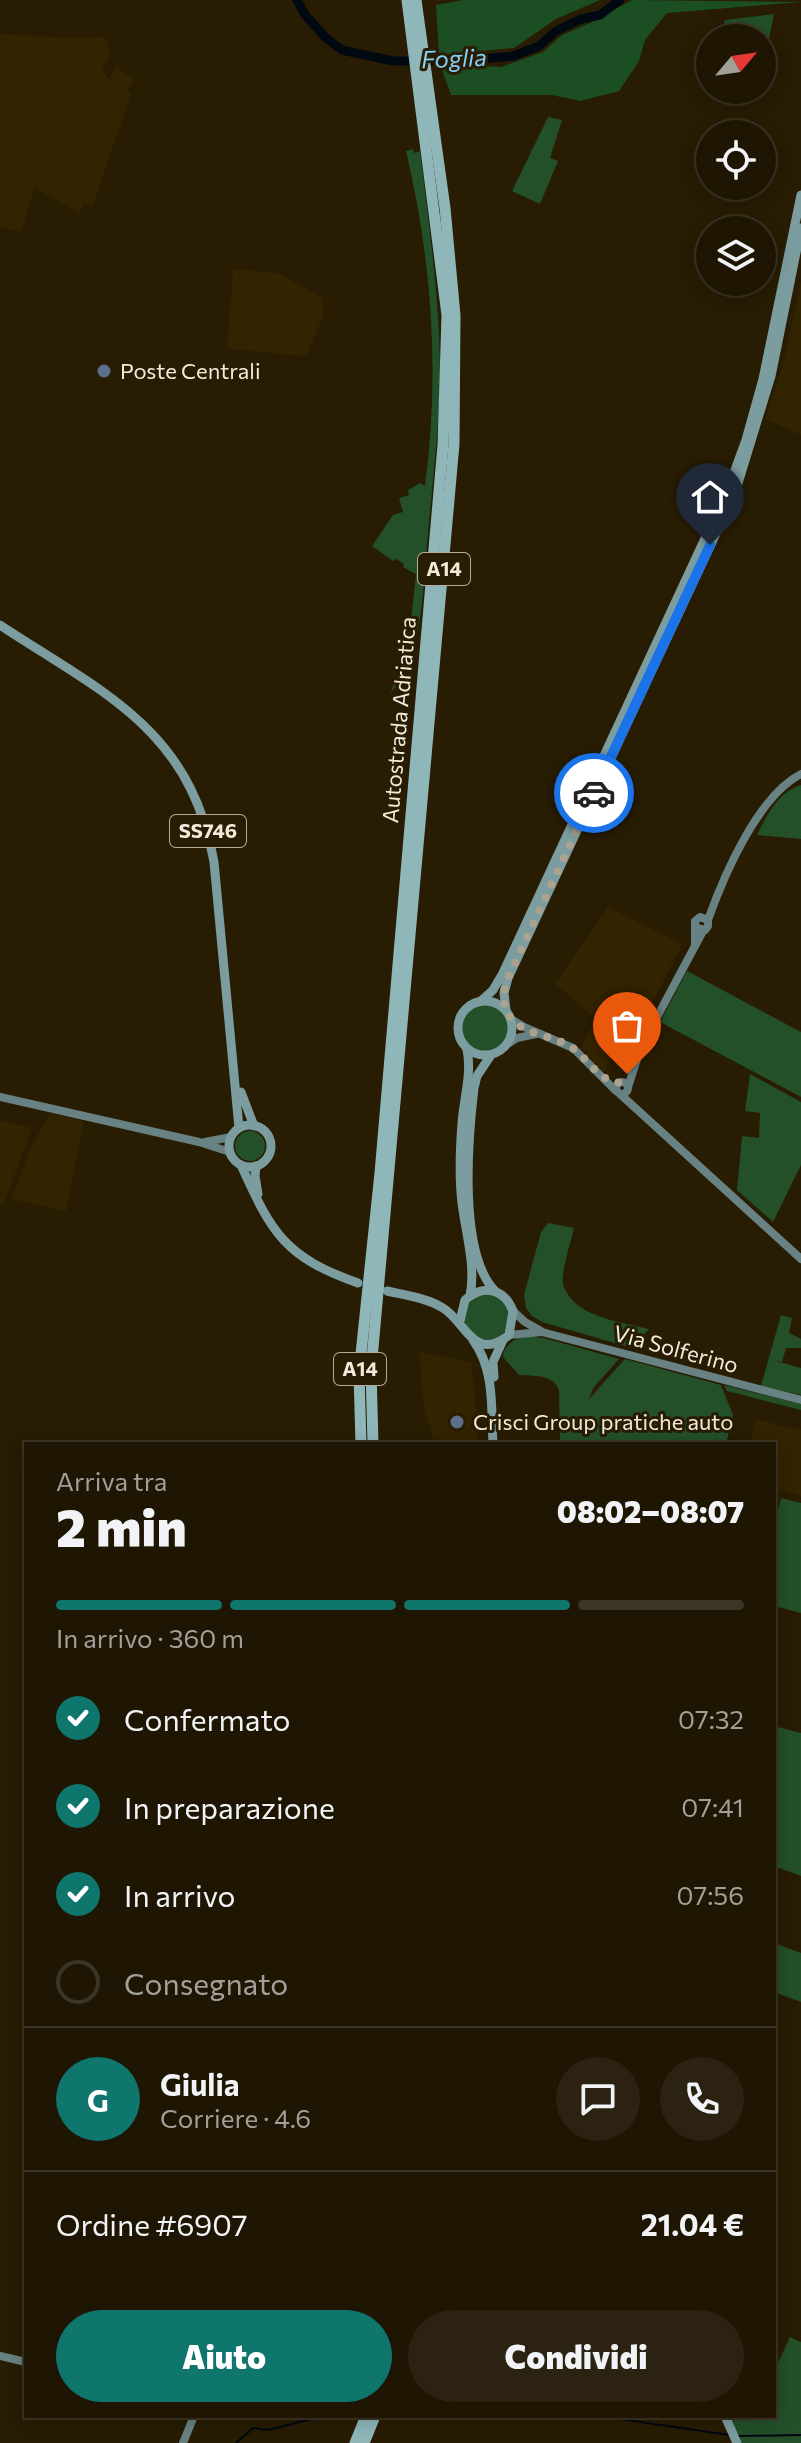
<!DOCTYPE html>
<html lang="it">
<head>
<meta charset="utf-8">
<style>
	:root { --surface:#1e1502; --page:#2b2211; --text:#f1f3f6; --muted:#a19f99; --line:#3c3424; --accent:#0f766e }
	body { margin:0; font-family:Commissioner,sans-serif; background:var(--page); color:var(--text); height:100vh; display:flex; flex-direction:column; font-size:30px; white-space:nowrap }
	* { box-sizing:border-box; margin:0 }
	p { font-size:26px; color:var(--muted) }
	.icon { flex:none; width:44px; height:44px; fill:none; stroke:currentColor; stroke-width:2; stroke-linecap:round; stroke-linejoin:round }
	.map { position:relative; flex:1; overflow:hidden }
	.side { position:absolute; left:24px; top:1442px; width:752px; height:976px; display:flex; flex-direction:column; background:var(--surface); border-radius:0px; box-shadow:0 4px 20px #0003,0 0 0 2px var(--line) }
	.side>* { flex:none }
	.needle { width:52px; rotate:61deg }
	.buttons { position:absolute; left:696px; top:24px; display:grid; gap:16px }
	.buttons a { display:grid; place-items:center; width:80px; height:80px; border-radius:50%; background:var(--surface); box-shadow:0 4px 20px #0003,0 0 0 2px var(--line); font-size:40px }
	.pin { position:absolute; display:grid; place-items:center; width:68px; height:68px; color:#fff; margin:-82px -34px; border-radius:50% 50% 50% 0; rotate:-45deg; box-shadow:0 0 8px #0007 }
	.pin .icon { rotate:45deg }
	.courier { position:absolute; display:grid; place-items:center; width:80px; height:80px; margin:-40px; border:6px solid #1a73e8; border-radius:50%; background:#fff; color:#222; box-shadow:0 2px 10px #0007 }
	.overview em { font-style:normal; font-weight:800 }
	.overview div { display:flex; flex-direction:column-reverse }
	.overview { display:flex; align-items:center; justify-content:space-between; height:136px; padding:0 32px }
	h1 { font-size:52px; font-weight:800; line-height:60px }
	.bar { display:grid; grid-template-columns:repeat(4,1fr); gap:12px 8px; align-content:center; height:96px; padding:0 32px }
	.bar i { height:10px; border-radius:6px; background:var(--line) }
	.bar .current { background:var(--accent) }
	.bar p { grid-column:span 4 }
	.line { display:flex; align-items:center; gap:20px; padding:0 32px; border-top:2px solid var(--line) }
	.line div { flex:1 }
	.round { display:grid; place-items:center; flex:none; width:84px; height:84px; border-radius:42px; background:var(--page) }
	ol { padding:0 32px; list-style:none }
	li { display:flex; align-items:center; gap:24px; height:88px }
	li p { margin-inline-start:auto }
	li .icon { padding:8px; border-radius:50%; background:var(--accent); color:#fff; stroke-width:4 }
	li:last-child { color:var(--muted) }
	li i { width:44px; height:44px; border:4px solid var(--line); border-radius:50% }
	.action { display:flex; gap:16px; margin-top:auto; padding:16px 32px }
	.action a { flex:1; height:92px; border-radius:48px; background:var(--accent); color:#fff; font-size:32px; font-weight:800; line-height:92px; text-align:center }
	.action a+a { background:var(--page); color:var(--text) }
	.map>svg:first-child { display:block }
	.built { fill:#322301 }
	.green { fill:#234f29 }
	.forest { fill:#1c4e24 }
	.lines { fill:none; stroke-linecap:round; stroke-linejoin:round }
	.stream { stroke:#000811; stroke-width:2 }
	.river { stroke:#000811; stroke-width:9 }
	.secondary { stroke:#688284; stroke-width:8 }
	.primary { stroke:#7c9da0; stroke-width:9 }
	.highway { stroke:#8fb7ba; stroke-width:11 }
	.done { stroke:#aba28f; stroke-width:8; stroke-dasharray:0 14.4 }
	.route { stroke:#1a73e8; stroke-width:10 }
	.service-dot { fill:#5c6f8a; stroke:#281c03; stroke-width:3 }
	.labels { text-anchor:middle; stroke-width:6; stroke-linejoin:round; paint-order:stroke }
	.shield { fill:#281c03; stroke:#b5ac9a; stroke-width:2 }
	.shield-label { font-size:20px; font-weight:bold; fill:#f2eadb }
	.poi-label { font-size:22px; fill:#f2eadb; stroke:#281c03; text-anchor:start }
	.street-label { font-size:22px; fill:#f2eadb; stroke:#281c03 }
	.water-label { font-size:24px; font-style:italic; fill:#83d1f8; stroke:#281c03 }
</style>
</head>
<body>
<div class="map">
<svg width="801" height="2443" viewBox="0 0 801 2443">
	<rect width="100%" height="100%" fill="#281c03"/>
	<g class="built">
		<polygon points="0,34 68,38 105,37 110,49 109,57 102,70 107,74 106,76 113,81 110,76 116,67 134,79 127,90 131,93 129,101 92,207 84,204 80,213 35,188 21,232 0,227"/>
		<polygon points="233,269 278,273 322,297 324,314 306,356 227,349"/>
		<polygon points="801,281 801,435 765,419 783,365"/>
		<polygon points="608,907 682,944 646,1015 634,1011 604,1073 581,1048 595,1018 555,984"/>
		<polygon points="50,1113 84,1121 66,1211 11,1199 31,1147"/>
		<polygon points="0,1120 32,1128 6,1198 0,1206"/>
		<polygon points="419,1352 472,1362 478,1444 435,1444 424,1410"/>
		<polygon points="756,1419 801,1430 801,1496 774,1489 774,1444 750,1444"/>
	</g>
	<g class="green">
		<polygon points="774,14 765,57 762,57 762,38 722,38 725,20"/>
		<polygon points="548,117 562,120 550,158 558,161 540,204 512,191"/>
		<path d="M413,149L414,153L420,151C429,225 440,300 440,375C439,431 432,488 427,544C422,595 424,653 390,694L408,648L416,574L403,567L404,564L397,559L393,561L372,546L393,515L403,512L399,498L409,495L408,490L420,483L425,486C440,373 432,261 406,151Z"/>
		<path d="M801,785V839L757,835C767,815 778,792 801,785Z"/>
		<polygon points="687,971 801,1032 801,1097 660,1022"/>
		<circle cx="485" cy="1028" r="23"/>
		<polygon points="750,1074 801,1102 801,1165 773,1222 737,1190 742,1136 759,1138 760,1113 745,1111"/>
		<circle cx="250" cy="1146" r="15"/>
		<path d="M548,1223L574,1228C571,1241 561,1272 563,1284C572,1317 622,1322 649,1329L632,1348L542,1322L532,1316L526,1308L524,1295L541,1232Z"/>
		<circle cx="487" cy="1317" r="23"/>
		<polygon points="781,1315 792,1318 789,1333 801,1339 801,1348 786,1348 782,1362 769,1359 801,1368 801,1395 761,1386"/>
		<path d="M526,1336L544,1338L619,1359L594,1387L588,1400L625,1359L721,1385L733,1415L726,1444H560L559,1390C553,1374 534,1376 519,1375L503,1357C503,1346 516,1337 526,1336Z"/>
		<polygon points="724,1385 801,1404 801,1410 727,1391"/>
		<polygon points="781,1498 801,1503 801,1613 774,1606 774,1509 778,1510"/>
		<polygon points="774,1726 801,1733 801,1876 774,1866"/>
		<polygon points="774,1943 801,1953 801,2002 774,1992"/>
		<polygon points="790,2337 801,2342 801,2443 741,2443 729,2416 774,2416 774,2371"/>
	</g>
	<g class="forest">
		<polygon points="463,0 600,0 556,19 514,48 439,55 436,5"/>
		<polygon points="632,0 801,2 667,13 645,40 639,61 619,91 580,101 552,95 451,95 440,64 501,67 543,52 562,35 590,23"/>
	</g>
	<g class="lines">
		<g class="stream">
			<polyline points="600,2416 729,2435"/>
			<polyline points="739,2436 801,2435"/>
			<polyline points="236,2443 253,2428 268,2430 323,2416"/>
		</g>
		<polyline class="river" points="297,0 305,15 326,38 342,50 393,61 459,61 513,56 539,46 556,31 581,19 600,15 620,0"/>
		<g class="secondary">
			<path d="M708,920C724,875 758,796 801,774"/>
			<polyline points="695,942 695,921 700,917 708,920 708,926 705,930 695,927"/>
			<polyline points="511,1019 524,1027 573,1048 616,1091"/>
			<polyline points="509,1043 517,1038 536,1034"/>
			<circle cx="622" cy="1088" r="6"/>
			<polyline points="628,1087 641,1047 703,931"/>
			<polyline points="620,1094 801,1259"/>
			<polyline points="0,1097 199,1142 230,1152"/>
			<polyline points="205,1142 231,1137"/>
			<polyline points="513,1311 525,1322 541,1331"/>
			<polyline points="509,1335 542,1332 801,1400"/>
			<polyline points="0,2356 26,2362"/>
			<polyline points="183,2443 194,2416"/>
		</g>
		<g class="primary">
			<path d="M0,625C103,693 190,728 214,862L239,1128"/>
			<circle cx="485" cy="1028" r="27"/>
			<polyline points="481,1001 493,990 503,973 728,489 746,440 763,379 801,195"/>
			<polyline points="506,1010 504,993 508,978 735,493 771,376 801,228"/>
			<path d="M467,1049C472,1074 464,1097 462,1123C460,1149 459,1177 462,1203C466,1234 476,1266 470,1296"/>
			<path d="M491,1055L477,1076L474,1088C468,1138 458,1253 495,1291"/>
			<polyline points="241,1092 254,1126"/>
			<circle cx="250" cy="1146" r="21"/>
			<path d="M241,1165C272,1234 285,1257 358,1283"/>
			<polyline points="256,1166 255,1176 258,1194"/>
			<path d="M387,1291C404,1295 427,1298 443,1308C466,1322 474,1363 509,1335L513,1311C504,1288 483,1284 465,1300L460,1321"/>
			<path d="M473,1340C495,1370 491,1408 493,1444"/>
			<polyline points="494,1377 493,1362 503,1340"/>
			<polyline points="725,2416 737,2443"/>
		</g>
		<g class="highway">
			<polyline points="361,1444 359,1373 380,1173 443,445 447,315 407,0"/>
			<polyline points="373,1444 371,1370 454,444 455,315 445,208 416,0"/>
			<polyline points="355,2443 366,2416"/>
			<polyline points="364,2443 375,2416"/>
		</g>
	</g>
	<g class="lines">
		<path class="done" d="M594,793L508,978C502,992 501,1008 512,1019C525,1035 552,1035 569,1046C587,1056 597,1080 618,1083L627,1074"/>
		<polyline class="route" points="594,793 710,545"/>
	</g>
	<g class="service-dot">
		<circle cx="104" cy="371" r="8"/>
		<circle cx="457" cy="1422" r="8"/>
	</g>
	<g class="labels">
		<g class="shield">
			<rect x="418" y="553" width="52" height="32" rx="6"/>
			<rect x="170" y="815" width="76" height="32" rx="6"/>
			<rect x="334" y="1353" width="52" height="32" rx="6"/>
		</g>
		<g class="shield-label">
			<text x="444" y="576">A14</text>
			<text x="208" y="838">SS746</text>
			<text x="360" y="1376">A14</text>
		</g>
		<g class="poi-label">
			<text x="120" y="379">Poste Centrali</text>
			<text x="473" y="1430">Crisci Group pratiche auto</text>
		</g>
		<g class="street-label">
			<text transform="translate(399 720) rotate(-85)" y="8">Autostrada Adriatica</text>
			<text transform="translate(676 1349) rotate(15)" y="8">Via Solferino</text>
		</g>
		<g class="water-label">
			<text transform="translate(454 59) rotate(-2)" y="8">Foglia</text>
		</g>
	</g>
</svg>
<div class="buttons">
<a><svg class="needle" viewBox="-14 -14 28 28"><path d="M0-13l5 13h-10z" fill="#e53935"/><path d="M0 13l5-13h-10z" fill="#a19f99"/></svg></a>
<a><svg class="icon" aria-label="locate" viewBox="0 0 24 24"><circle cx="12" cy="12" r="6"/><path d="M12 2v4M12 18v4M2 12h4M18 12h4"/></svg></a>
<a><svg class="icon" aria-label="layers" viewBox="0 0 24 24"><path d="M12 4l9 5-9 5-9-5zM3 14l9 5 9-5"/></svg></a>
</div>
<div class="pin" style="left:627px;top:1074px;background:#ea580c"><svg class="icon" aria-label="bag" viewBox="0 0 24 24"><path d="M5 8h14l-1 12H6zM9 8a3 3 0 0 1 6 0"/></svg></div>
<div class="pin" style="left:710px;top:545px;background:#1f2937"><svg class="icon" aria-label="home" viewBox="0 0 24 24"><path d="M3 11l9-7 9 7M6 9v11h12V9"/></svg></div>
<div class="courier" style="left:594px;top:793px"><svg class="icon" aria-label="car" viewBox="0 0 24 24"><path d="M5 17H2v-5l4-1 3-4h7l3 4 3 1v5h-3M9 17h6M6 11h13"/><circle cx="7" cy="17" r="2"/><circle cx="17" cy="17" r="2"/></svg></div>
<section class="side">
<div class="overview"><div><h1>2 min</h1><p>Arriva tra</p></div><em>08:02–08:07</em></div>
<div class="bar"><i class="current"></i><i class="current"></i><i class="current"></i><i></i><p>In arrivo · 360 m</p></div>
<ol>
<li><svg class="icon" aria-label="check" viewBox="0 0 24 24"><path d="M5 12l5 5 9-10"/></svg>Confermato<p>07:32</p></li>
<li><svg class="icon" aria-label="check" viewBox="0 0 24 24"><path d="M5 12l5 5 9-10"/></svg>In preparazione<p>07:41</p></li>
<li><svg class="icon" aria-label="check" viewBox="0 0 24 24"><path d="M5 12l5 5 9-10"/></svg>In arrivo<p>07:56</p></li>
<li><i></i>Consegnato</li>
</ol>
<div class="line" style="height:144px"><b class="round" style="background:var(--accent);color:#fff">G</b><div><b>Giulia</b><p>Corriere · 4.6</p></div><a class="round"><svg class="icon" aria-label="chat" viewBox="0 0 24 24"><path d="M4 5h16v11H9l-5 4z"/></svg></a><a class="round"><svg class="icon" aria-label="phone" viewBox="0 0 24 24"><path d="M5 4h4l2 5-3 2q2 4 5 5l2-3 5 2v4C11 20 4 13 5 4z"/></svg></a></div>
<div class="line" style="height:104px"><div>Ordine #6907</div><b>21.04 €</b></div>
<div class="action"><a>Aiuto</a><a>Condividi</a></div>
</section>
</div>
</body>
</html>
